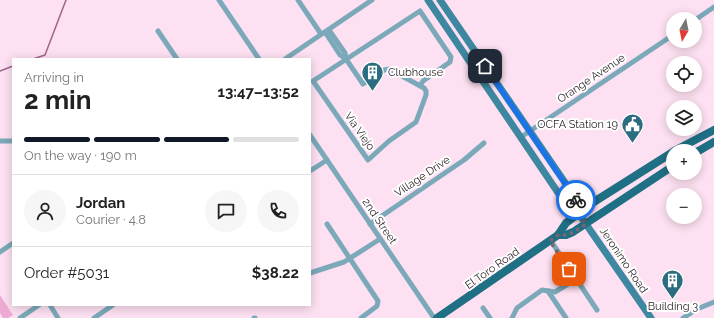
<!DOCTYPE html>
<html lang="en">
<head>
<meta charset="utf-8">
<style>
	:root { --surface:#fff; --page:#f6f6f6; --text:#222; --muted:#767676; --line:#e0e0e0; --accent:#111827 }
	body { margin:0; font-family:Raleway,sans-serif; background:var(--page); color:var(--text); height:100vh; display:flex; flex-direction:column; font-size:15px; white-space:nowrap }
	* { box-sizing:border-box; margin:0 }
	p { font-size:13px; color:var(--muted) }
	.icon { flex:none; width:22px; height:22px; fill:none; stroke:currentColor; stroke-width:2; stroke-linecap:round; stroke-linejoin:round }
	.map { position:relative; flex:1; overflow:hidden }
	.drawer { position:absolute; left:12px; top:58px; width:299px; height:248px; display:flex; flex-direction:column; background:var(--surface); border-radius:0px; box-shadow:0 2px 10px #0003 }
	.drawer>* { flex:none }
	.needle { width:26px; rotate:190deg }
	.buttons { position:absolute; left:666px; top:12px; display:grid; gap:8px }
	.buttons a { display:grid; place-items:center; width:36px; height:36px; border-radius:50%; background:var(--surface); box-shadow:0 2px 10px #0003; font-size:20px }
	.pin { position:absolute; display:grid; place-items:center; width:34px; height:34px; color:#fff; margin:-17px; border-radius:8px; box-shadow:0 2px 6px #0006 }
	.courier { position:absolute; display:grid; place-items:center; width:40px; height:40px; margin:-20px; border:3px solid #1a73e8; border-radius:50%; background:#fff; color:#222; box-shadow:0 1px 5px #0007 }
	.summary em { font-style:normal; font-weight:700 }
	.summary div { display:flex; flex-direction:column-reverse }
	.summary { display:flex; align-items:center; justify-content:space-between; height:68px; padding:0 12px }
	h1 { font-size:26px; font-weight:700; line-height:30px }
	.bar { display:grid; grid-template-columns:repeat(4,1fr); gap:6px 4px; align-content:center; height:48px; padding:0 12px }
	.bar i { height:5px; border-radius:3px; background:var(--line) }
	.bar .selected { background:var(--accent) }
	.bar p { grid-column:span 4 }
	.line { display:flex; align-items:center; gap:10px; padding:0 12px; border-top:1px solid var(--line) }
	.line div { flex:1 }
	.round { display:grid; place-items:center; flex:none; width:42px; height:42px; border-radius:21px; background:var(--page) }
	.map>svg:first-child { display:block }
	.green { fill:#edabd4 }
	.lines { fill:none; stroke-linecap:round; stroke-linejoin:round }
	.stream { stroke:#a0648a; stroke-width:1.5 }
	.street { stroke:#7ba9b9; stroke-width:5 }
	.secondary { stroke:#3d88a0; stroke-width:7 }
	.primary { stroke:#1f6f85; stroke-width:8 }
	.done { stroke:#786771; stroke-width:4; stroke-dasharray:0 7.2 }
	.route { stroke:#1a73e8; stroke-width:5 }
	.labels { text-anchor:middle; stroke-width:4; stroke-linejoin:round; paint-order:stroke }
	.poi-label { font-size:11px; fill:#30262c; stroke:#fff; text-anchor:start }
	.street-label { font-size:11px; fill:#30262c; stroke:#fff }
</style>
</head>
<body>
<div class="map">
<svg width="714" height="318" viewBox="0 0 714 318">
	<rect width="100%" height="100%" fill="#fde0f1"/>
	<polygon class="green" points="0,295 13,315 8,318 3,318 0,313"/>
	<g class="lines">
		<g class="stream">
			<polyline points="33,59 45,55 66,0"/>
			<polyline points="0,71 13,66"/>
		</g>
		<g class="street">
			<polyline points="219,0 259,59"/>
			<polyline points="298,0 321,34"/>
			<polyline points="695,20 714,7"/>
			<polyline points="329,30 345,53 346,59"/>
			<polyline points="158,31 177,59"/>
			<polyline points="325,32 340,55 346,59 363,84 384,70 389,69 424,88 426,91 426,95 416,122 389,141 368,160 313,81 420,11 451,57 450,62 423,81 420,86"/>
			<polyline points="285,59 372,0"/>
			<polyline points="310,135 434,318"/>
			<polyline points="521,137 673,35"/>
			<polyline points="0,141 13,141"/>
			<polyline points="310,171 327,160"/>
			<polyline points="327,224 378,301 377,306 361,318"/>
			<polyline points="370,224 464,160 484,143"/>
			<polyline points="551,241 597,310"/>
			<polyline points="0,252 13,243"/>
			<polyline points="310,273 344,262 380,239"/>
			<polyline points="548,291 566,318"/>
			<polyline points="50,305 58,318"/>
			<polyline points="483,308 490,318"/>
			<polyline points="20,318 39,305"/>
			<polyline points="94,318 113,305"/>
			<polyline points="254,318 255,318"/>
			<polyline points="512,318 517,308 542,290 555,292 576,279"/>
			<polyline points="683,318 697,309 714,302"/>
		</g>
		<g class="secondary">
			<polyline points="428,0 567,206 579,214 651,318"/>
			<polyline points="440,0 577,200 579,214"/>
		</g>
		<g class="primary">
			<polyline points="674,151 714,130"/>
			<polyline points="695,153 714,142"/>
			<polyline points="558,235 566,235 573,232 673,166"/>
			<polyline points="437,318 558,235 566,223 589,205 673,152"/>
		</g>
	</g>
	<g class="lines">
		<polyline class="done" points="569,269 550,241 558,235 566,235 574,232 586,224 579,214 576,200"/>
		<polyline class="route" points="485,66 576,200"/>
	</g>
	<defs>
		<symbol id="building-pin" viewBox="-11 -11 22 30"><path d="M0 17L-7.5 6A9.5 9.5 0 1 1 7.5 6Z" fill="#2c6c80" stroke="#fff"/><path d="M-4-6H4V6H1V3H-1V6H-4ZM-2.5-4.3h1.7v1.8h-1.7ZM.8-4.3h1.7v1.8H.8ZM-2.5-1h1.7V.8h-1.7ZM.8-1h1.7V.8H.8Z" fill="#fff"/></symbol>
		<symbol id="civic-pin" viewBox="-11 -11 22 30"><path d="M0 17L-7.5 6A9.5 9.5 0 1 1 7.5 6Z" fill="#2c6c80" stroke="#fff"/><path d="M-.6-6.5H3V-4.5H.6V-3L4-1V1h2V6H-6V1h2V-1L-.6-3ZM-1.2 2.5V6h2.4V2.5Z" fill="#fff"/></symbol>
	</defs>
	<g fill-rule="evenodd">
		<use href="#building-pin" x="360" y="60" width="25" height="34"/>
		<use href="#civic-pin" x="620" y="112" width="25" height="34"/>
		<use href="#building-pin" x="660" y="268" width="25" height="34"/>
	</g>
	<g class="labels">
		<g class="poi-label">
			<text x="388" y="76">Clubhouse</text>
			<text x="618" y="128" text-anchor="end">OCFA Station 19</text>
			<text x="673" y="310" text-anchor="middle">Building 3</text>
		</g>
		<g class="street-label">
			<text transform="translate(591 78) rotate(-34)" y="4">Orange Avenue</text>
			<text transform="translate(360 131) rotate(55)" y="4">Via Viejo</text>
			<text transform="translate(422 176) rotate(-34)" y="4">Village Drive</text>
			<text transform="translate(380 221) rotate(56)" y="4">2nd Street</text>
			<text transform="translate(624 260) rotate(56)" y="4">Jeronimo Road</text>
			<text transform="translate(492 268) rotate(-35)" y="4">El Toro Road</text>
		</g>
	</g>
</svg>
<div class="buttons">
<a><svg class="needle" viewBox="-14 -14 28 28"><path d="M0-13l5 13h-10z" fill="#e53935"/><path d="M0 13l5-13h-10z" fill="#767676"/></svg></a>
<a><svg class="icon" aria-label="locate" viewBox="0 0 24 24"><circle cx="12" cy="12" r="6"/><path d="M12 2v4M12 18v4M2 12h4M18 12h4"/></svg></a>
<a><svg class="icon" aria-label="layers" viewBox="0 0 24 24"><path d="M12 4l9 5-9 5-9-5zM3 14l9 5 9-5"/></svg></a>
<a>+</a>
<a>−</a>
</div>
<div class="pin" style="left:569px;top:269px;background:#ea580c"><svg class="icon" aria-label="bag" viewBox="0 0 24 24"><path d="M5 8h14l-1 12H6zM9 8a3 3 0 0 1 6 0"/></svg></div>
<div class="pin" style="left:485px;top:66px;background:#1f2937"><svg class="icon" aria-label="home" viewBox="0 0 24 24"><path d="M3 11l9-7 9 7M6 9v11h12V9"/></svg></div>
<div class="courier" style="left:576px;top:200px"><svg class="icon" aria-label="bike" viewBox="0 0 24 24"><circle cx="6" cy="16" r="4"/><circle cx="18" cy="16" r="4"/><path d="M6 16l4-8h5l3 8M10 8l3 8H6M13 5h3"/></svg></div>
<section class="drawer">
<div class="summary"><div><h1>2 min</h1><p>Arriving in</p></div><em>13:47–13:52</em></div>
<div class="bar"><i class="selected"></i><i class="selected"></i><i class="selected"></i><i></i><p>On the way · 190 m</p></div>
<div class="line" style="height:72px"><a class="round"><svg class="icon" aria-label="person" viewBox="0 0 24 24"><circle cx="12" cy="8" r="4"/><path d="M4 21q1-7 8-7t8 7"/></svg></a><div><b>Jordan</b><p>Courier · 4.8</p></div><a class="round"><svg class="icon" aria-label="chat" viewBox="0 0 24 24"><path d="M4 5h16v11H9l-5 4z"/></svg></a><a class="round"><svg class="icon" aria-label="phone" viewBox="0 0 24 24"><path d="M5 4h4l2 5-3 2q2 4 5 5l2-3 5 2v4C11 20 4 13 5 4z"/></svg></a></div>
<div class="line" style="height:52px"><div>Order #5031</div><b>$38.22</b></div>
</section>
</div>
</body>
</html>
